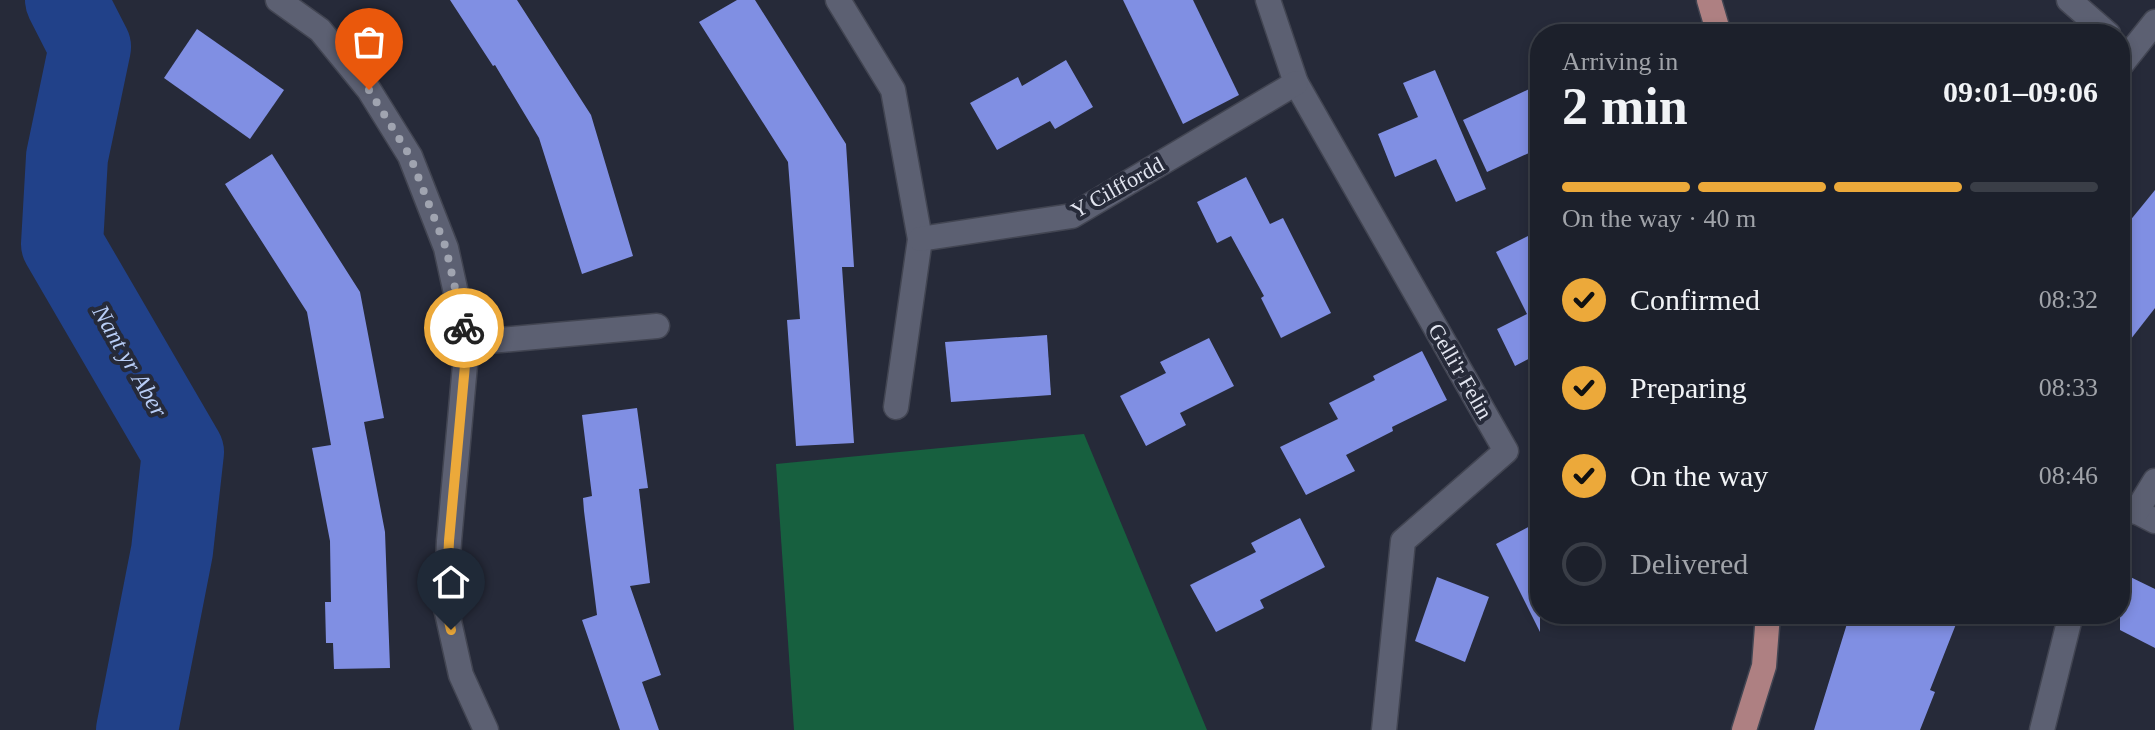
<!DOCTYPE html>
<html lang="en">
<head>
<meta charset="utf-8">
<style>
	:root { --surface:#1c202b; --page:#292d37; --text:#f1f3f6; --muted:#a0a3a9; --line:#3a3e47; --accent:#eca93a }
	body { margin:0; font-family:Georgia,serif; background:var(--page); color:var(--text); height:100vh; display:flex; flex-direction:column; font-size:30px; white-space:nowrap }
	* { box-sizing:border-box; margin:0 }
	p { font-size:26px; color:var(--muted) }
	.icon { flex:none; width:44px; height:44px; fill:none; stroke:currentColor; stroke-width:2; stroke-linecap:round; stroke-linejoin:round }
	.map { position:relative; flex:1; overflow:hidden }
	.panel { position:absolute; left:1530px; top:24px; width:600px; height:600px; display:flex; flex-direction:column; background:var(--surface); border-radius:32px; box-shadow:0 4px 12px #0003,0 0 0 2px var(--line) }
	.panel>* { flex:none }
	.pin { position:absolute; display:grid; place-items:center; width:68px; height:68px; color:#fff; margin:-82px -34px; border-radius:50% 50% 50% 0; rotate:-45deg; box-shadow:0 0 8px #0007 }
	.pin .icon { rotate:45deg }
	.courier { position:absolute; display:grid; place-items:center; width:80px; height:80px; margin:-40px; border:6px solid #eca93a; border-radius:50%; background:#fff; color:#222; box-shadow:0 2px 10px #0007 }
	.head em { font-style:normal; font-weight:600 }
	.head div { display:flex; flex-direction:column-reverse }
	.head { display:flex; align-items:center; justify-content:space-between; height:136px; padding:0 32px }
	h1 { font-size:52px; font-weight:600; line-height:60px }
	.bar { display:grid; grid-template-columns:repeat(4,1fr); gap:12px 8px; align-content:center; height:96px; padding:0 32px }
	.bar i { height:10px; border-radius:6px; background:var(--line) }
	.bar .current { background:var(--accent) }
	.bar p { grid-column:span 4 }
	ol { padding:0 32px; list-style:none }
	li { display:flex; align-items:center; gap:24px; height:88px }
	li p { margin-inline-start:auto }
	li .icon { padding:8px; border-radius:50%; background:var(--accent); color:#111; stroke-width:4 }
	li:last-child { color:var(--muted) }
	li i { width:44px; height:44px; border:4px solid var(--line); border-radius:50% }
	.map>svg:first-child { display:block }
	.green { fill:#17603f }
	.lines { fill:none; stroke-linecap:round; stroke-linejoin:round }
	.river { stroke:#214189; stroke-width:82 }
	.building { fill:#808fe3 }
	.minor-casing { stroke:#424552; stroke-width:27 }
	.major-casing { stroke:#424552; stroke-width:27 }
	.minor { stroke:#5c6072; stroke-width:24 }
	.major { stroke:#ae8082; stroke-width:24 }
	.done { stroke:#a0a4b0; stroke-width:8; stroke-dasharray:0 14.4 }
	.route { stroke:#eca93a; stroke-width:10 }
	.labels { text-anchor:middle; stroke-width:8; stroke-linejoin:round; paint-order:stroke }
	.street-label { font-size:22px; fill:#e2e5f0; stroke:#262a39 }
	.water-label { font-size:24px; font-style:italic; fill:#b8cdf6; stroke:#262a39 }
</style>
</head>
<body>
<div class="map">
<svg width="2155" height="730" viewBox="0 0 2155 730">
	<rect width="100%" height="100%" fill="#262a39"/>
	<polygon class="green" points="1084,434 1207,730 794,730 776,464"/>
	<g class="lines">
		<polyline class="river" points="66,0 90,47 67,157 62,244 183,452 172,551 137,730"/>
	</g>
	<g class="building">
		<polygon points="450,0 517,0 591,115 633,256 582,274 539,138 495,65 493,66"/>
		<polygon points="737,0 755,0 846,144 854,267 842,267 854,443 796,446 787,320 800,319 788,162 699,22"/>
		<polygon points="1123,0 1193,0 1239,95 1183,124"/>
		<polygon points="197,29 284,90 250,139 164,78"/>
		<polygon points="1066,60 1093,107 1055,129 1050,121 997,150 970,103 1018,77 1022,86"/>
		<polygon points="1435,70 1486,189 1456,202 1436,159 1395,177 1378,134 1418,117 1403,83"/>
		<polygon points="1540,84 1540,148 1487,172 1463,120"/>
		<polygon points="272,154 360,292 384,418 364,422 385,532 390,668 334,669 333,643 326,643 325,602 331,602 330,541 312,448 331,445 307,312 225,184"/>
		<polygon points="1246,177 1270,224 1283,218 1331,313 1281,338 1261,298 1264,296 1231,236 1217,243 1197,202"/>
		<polygon points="2155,190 2155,308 2120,353 2120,233"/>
		<polygon points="1540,230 1540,353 1515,366 1497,329 1527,314 1496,252"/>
		<polygon points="1047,335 1051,395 951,402 945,342"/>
		<polygon points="1209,338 1234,386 1180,413 1186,425 1146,446 1120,396 1166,373 1160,362"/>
		<polygon points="1422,351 1447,400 1392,427 1393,431 1346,455 1355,471 1306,495 1280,447 1338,419 1329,403 1375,380 1373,376"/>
		<polygon points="637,408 648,488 639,489 650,583 630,586 661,675 642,682 659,730 620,730 582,620 597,615 584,511 583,498 592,496 582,415"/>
		<polygon points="1300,518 1325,567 1260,600 1264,608 1216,632 1190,585 1256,552 1251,543"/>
		<polygon points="1540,521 1540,632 1496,544"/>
		<polygon points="2120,572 2155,589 2155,648 2120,630"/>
		<polygon points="1437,577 1489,597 1465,662 1415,641"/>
		<polygon points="1850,614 1960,614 1930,690 1935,692 1920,730 1814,730"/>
	</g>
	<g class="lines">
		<defs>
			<g id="minor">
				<polyline points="278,0 320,30 369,90 410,156 446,248 467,343 449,541 446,608 461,675 486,730"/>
				<polyline points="838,0 893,90 920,239 896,407"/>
				<polyline points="1268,0 1296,83 1506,451 1403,541 1384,730"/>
				<polyline points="2069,0 2108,34"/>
				<polyline points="2120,66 2155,22"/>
				<polyline points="920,239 1072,216 1296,83"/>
				<polyline points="467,343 657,326"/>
				<polyline points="2120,503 2155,521"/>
				<polyline points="2136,512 2155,481"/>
				<polyline points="2042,730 2071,614"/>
			</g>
			<g id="major">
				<polyline points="1709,0 1719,34"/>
				<polyline points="1744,730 1764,666 1768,614"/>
			</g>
		</defs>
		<use href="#minor" class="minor-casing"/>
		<use href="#major" class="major-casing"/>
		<use href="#minor" class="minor"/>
		<use href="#major" class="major"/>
	</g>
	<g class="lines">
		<polyline class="done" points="369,90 410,156 446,248 464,328"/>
		<polyline class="route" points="451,630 446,608 449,541 467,343 464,328"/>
	</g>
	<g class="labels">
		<g class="street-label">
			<text transform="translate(1117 187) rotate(-29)" y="8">Y Cilffordd</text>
			<text transform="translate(1461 371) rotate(60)" y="8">Gelli'r Felin</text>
		</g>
		<g class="water-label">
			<text transform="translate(130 361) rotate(60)" y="8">Nant yr Aber</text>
		</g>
	</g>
</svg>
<div class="pin" style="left:369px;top:90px;background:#ea580c"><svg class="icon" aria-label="bag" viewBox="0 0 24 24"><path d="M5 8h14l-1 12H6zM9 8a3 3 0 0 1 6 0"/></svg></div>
<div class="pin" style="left:451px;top:630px;background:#1f2937"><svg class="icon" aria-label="home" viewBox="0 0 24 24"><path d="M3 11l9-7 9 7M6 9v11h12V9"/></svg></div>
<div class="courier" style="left:464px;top:328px"><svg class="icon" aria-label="bike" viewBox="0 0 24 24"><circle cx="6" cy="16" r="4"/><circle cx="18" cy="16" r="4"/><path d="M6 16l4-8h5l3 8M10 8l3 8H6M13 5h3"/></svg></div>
<section class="panel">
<div class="head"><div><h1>2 min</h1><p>Arriving in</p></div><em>09:01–09:06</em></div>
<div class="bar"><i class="current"></i><i class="current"></i><i class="current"></i><i></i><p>On the way · 40 m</p></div>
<ol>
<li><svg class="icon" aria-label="check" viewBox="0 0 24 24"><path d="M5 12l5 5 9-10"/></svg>Confirmed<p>08:32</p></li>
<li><svg class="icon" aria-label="check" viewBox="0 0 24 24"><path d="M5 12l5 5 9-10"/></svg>Preparing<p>08:33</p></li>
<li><svg class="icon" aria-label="check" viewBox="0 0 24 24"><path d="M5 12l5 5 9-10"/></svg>On the way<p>08:46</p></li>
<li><i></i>Delivered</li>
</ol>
</section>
</div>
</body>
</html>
